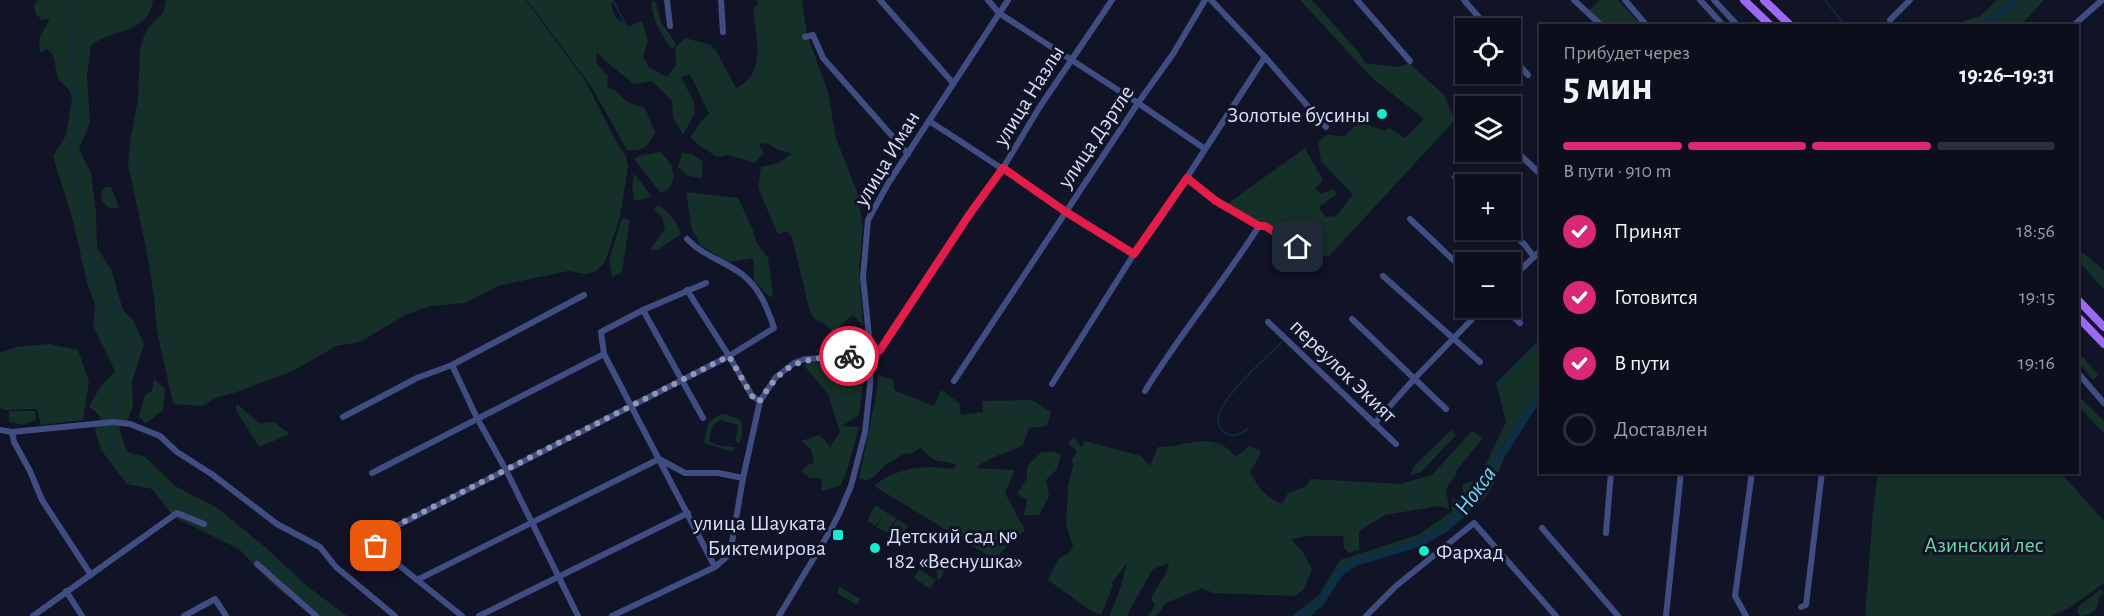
<!DOCTYPE html>
<html lang="ru">
<head>
<meta charset="utf-8">
<style>
	:root { --surface:#0d0e1c; --page:#161725; --text:#f1f3f6; --muted:#9a9ca3; --line:#2d2e3b; --accent:#db2777 }
	body { margin:0; font-family:"Alegreya Sans",sans-serif; background:var(--page); color:var(--text); height:100vh; display:flex; flex-direction:column; font-size:22px; white-space:nowrap }
	* { box-sizing:border-box; margin:0 }
	p { font-size:20px; color:var(--muted) }
	.icon { flex:none; width:33px; height:33px; fill:none; stroke:currentColor; stroke-width:2; stroke-linecap:round; stroke-linejoin:round }
	.map { position:relative; flex:1; overflow:hidden }
	.side { position:absolute; left:1539px; top:24px; width:540px; height:450px; display:flex; flex-direction:column; background:var(--surface); border-radius:0px; box-shadow:0 2px 4px #0004,0 0 0 2px var(--line) }
	.side>* { flex:none }
	.buttons { position:absolute; left:1455px; top:18px; display:grid; gap:12px }
	.buttons a { display:grid; place-items:center; width:66px; height:66px; border-radius:0px; background:var(--surface); box-shadow:0 2px 4px #0004,0 0 0 2px var(--line); font-size:30px }
	.pin { position:absolute; display:grid; place-items:center; width:51px; height:51px; color:#fff; margin:-26px; border-radius:12px; box-shadow:0 3px 9px #0006 }
	.courier { position:absolute; display:grid; place-items:center; width:60px; height:60px; margin:-30px; border:4px solid #e11d48; border-radius:50%; background:#fff; color:#222; box-shadow:0 2px 8px #0007 }
	.head em { font-style:normal; font-weight:600 }
	.head div { display:flex; flex-direction:column-reverse }
	.head { display:flex; align-items:center; justify-content:space-between; height:102px; padding:0 24px }
	h1 { font-size:39px; font-weight:600; line-height:45px }
	.bar { display:grid; grid-template-columns:repeat(4,1fr); gap:9px 6px; align-content:center; height:72px; padding:0 24px }
	.bar i { height:8px; border-radius:4px; background:var(--line) }
	.bar .on { background:var(--accent) }
	.bar p { grid-column:span 4 }
	ol { padding:0 24px; list-style:none }
	li { display:flex; align-items:center; gap:18px; height:66px }
	li p { margin-inline-start:auto }
	li .icon { padding:6px; border-radius:50%; background:var(--accent); color:#fff; stroke-width:4 }
	li:last-child { color:var(--muted) }
	li i { width:33px; height:33px; border:3px solid var(--line); border-radius:50% }
	.map>svg:first-child { display:block }
	.green { fill:#153028 }
	.lines { fill:none; stroke-linecap:round; stroke-linejoin:round }
	.stream { stroke:#0e2e43; stroke-width:1.5 }
	.river { stroke:#0e2e43; stroke-width:8 }
	.minor { stroke:#404d82; stroke-width:6 }
	.major { stroke:#9d68f5; stroke-width:8 }
	.done { stroke:#9397b1; stroke-width:6; stroke-dasharray:0 10.8 }
	.route { stroke:#e11d48; stroke-width:8 }
	.poi-dot { fill:#12efcf; stroke:#111326; stroke-width:2 }
	.labels { text-anchor:middle; stroke-width:6; stroke-linejoin:round; paint-order:stroke }
	.street-label { font-size:22px; fill:#d9defc; stroke:#111326 }
	.poi-label { font-size:22px; fill:#d9defc; stroke:#111326; text-anchor:end }
	.park-label { font-size:22px; fill:#69d9a1; stroke:#111326 }
	.water-label { font-size:24px; font-style:italic; fill:#6ed8f5; stroke:#111326 }
</style>
</head>
<body>
<div class="map">
<svg width="2104" height="616" viewBox="0 0 2104 616">
	<rect width="100%" height="100%" fill="#111326"/>
	<g class="green">
		<path d="M38,0H153C150,33 113,29 91,45L87,76L90,123L79,149L91,173L96,212L97,248L111,269L123,310L133,320L144,344L132,382L133,406L128,420L119,428L127,452L145,457L175,486L216,507L264,546L307,586L347,616H314L278,589L239,549L174,517L152,489L127,484L101,450L95,430L101,417L89,406L101,386L115,371L93,326L95,305L87,283L74,224L53,156L66,135L72,99L70,91L58,79L53,55L47,49L40,53L39,39L50,18L42,20L36,14L34,6Z"/>
		<polygon points="166,0 526,0 586,82 618,145 626,156 628,167 620,217 605,262 595,272 585,274 568,271 498,286 465,303 431,306 407,314 360,342 336,346 295,370 234,393 215,398 202,406 173,404 157,331 154,297 147,253 128,165 130,141 138,99 140,51 143,39 147,29 163,13"/>
		<path d="M527,0H614L611,4L616,18L629,26L642,21L648,41L643,57L649,67L667,77L676,65L675,48L685,38L711,45L717,52L736,88C767,75 756,35 753,8L757,5V0H802L807,34L828,92L836,138L857,192L863,228L859,268L863,326L853,315L838,328L844,335H849L861,347L851,352L825,324L814,319L809,308L792,238L787,231L778,234L758,188L761,167L778,163L792,154L774,148L768,143L759,144L764,153L755,163L728,155L717,157L700,146L690,137L702,120L709,114L690,74L681,77L694,102L695,113L683,135L673,118L672,101L652,81L634,84L605,61L597,52L596,62L608,76L607,87L616,91L627,102L645,108L655,132C648,147 644,151 627,150L592,88Z"/>
		<path d="M655,0L661,22L676,44L672,49C660,34 654,22 651,3Z"/>
		<polygon points="1300,0 1312,0 1361,55 1365,63 1398,67 1409,63 1444,95 1455,120 1329,256 1316,255 1265,223 1258,222 1227,204 1305,148 1323,180 1315,189 1321,194 1333,189 1337,194 1319,207 1325,217 1336,216 1353,195 1321,161 1318,142 1326,135 1344,136 1360,122 1385,131 1389,128 1405,138 1424,119 1372,78"/>
		<polygon points="1600,0 1618,0 1641,25 1604,25 1589,10"/>
		<polygon points="1997,0 2044,0 2021,25 1952,25 1980,16"/>
		<polygon points="661,152 671,164 674,177 670,187 661,193 634,159 642,155"/>
		<polygon points="682,153 693,154 703,162 702,178 688,176 678,167"/>
		<polygon points="634,173 652,197 634,201 632,185"/>
		<polygon points="105,187 111,187 119,206 116,209 108,207 101,200 102,191"/>
		<polygon points="686,192 738,198 753,230 756,242 768,258 773,293 771,298 754,281 753,258 729,262 701,246 692,229"/>
		<path d="M658,205C668,211 678,223 681,234L658,250H650L665,229L662,217L654,209Z"/>
		<polygon points="622,218 630,220 622,272 612,277 609,260"/>
		<polygon points="2078,249 2104,270 2104,290 2078,260"/>
		<polygon points="1540,336 1540,400 1506,453 1495,482 1486,497 1453,527 1419,545 1357,564 1342,573 1314,614 1310,616 1292,616 1319,595 1340,560 1420,534 1452,511 1452,498 1462,501 1463,484 1478,480 1506,422 1496,383 1538,341"/>
		<polygon points="49,344 78,350 89,381 83,420 41,425 37,409 4,410 0,408 0,353 16,347"/>
		<polygon points="2078,352 2099,375 2093,380 2078,362"/>
		<polygon points="810,362 838,366 847,374 860,372 863,383 859,415 842,426 859,427 847,471 840,486 821,491 822,481 819,478 810,478 801,471 807,465 814,463 811,449 801,441 820,435 830,447 840,432 828,394 806,368 805,363"/>
		<path d="M878,375L894,380V390L934,406L941,390L959,403L961,415L983,412L982,401L1032,400L1051,412L1047,426L1029,428L1023,445C1010,452 985,458 977,468L1015,470L1005,493L1025,530L994,559L874,486C896,467 925,465 953,469L956,464L934,460L920,448L913,453L903,454L884,466L874,477L867,481L859,478L876,396Z"/>
		<polygon points="154,379 165,389 163,410 145,424 139,416 145,395 152,391"/>
		<polygon points="2078,396 2104,421 2104,434 2078,405"/>
		<polygon points="237,404 259,423 274,422 290,434 259,447 236,410"/>
		<polygon points="9,411 35,411 36,420 22,425 9,422"/>
		<path d="M726,414L740,420C744,427 743,438 738,444L736,440L738,425L720,420L713,425L709,441L716,445L735,447V450L730,451L704,443L708,423L719,415Z"/>
		<polygon points="1451,430 1456,435 1421,472 1411,475 1413,467"/>
		<path d="M1472,431L1483,438L1457,470L1455,476L1446,489L1449,509L1438,506L1385,515L1359,531V550L1349,553L1344,548L1343,536H1309L1291,539L1303,552L1312,569L1304,589L1295,596L1213,593L1202,588L1166,603L1156,616H1148L1155,605L1151,598L1167,571L1169,563L1153,569L1129,611L1128,616H1109L1119,592L1127,563L1112,582L1113,586L1101,615L1091,611L1048,580L1059,558L1069,553L1073,546L1066,525L1068,486L1073,466L1072,459L1076,454V450L1068,444L1074,437L1081,447L1085,441L1141,456L1150,466L1158,447C1188,447 1213,429 1236,457L1249,446L1260,450V455L1250,472C1259,489 1264,495 1282,504L1288,493L1307,486L1310,479L1400,484L1432,475Z"/>
		<polygon points="1042,452 1054,452 1061,455 1057,469 1046,480 1049,496 1039,515 1024,515 1027,500 1017,494 1027,478 1027,466"/>
		<polygon points="1878,473 2061,473 2104,521 2104,583 2071,607 2052,616 1865,616 1873,511"/>
		<polygon points="875,505 896,518 887,533 876,527 883,514 875,526 867,521"/>
		<polygon points="897,519 908,526 898,540 888,534"/>
		<polygon points="931,560 938,561 945,570 940,579 938,579 937,572 927,565"/>
		<polygon points="919,569 936,580 930,589 914,578"/>
		<polygon points="839,586 860,599 857,605 837,593"/>
		<path d="M2101,589L2104,593L2099,597C2099,609 2092,616 2080,616L2077,612L2079,606Z"/>
	</g>
	<g class="lines">
		<g class="stream">
			<polyline points="71,0 73,64 71,76 76,95 77,119 70,145 86,227 88,252 111,293 122,323 136,340 130,362 120,375 113,418"/>
			<polyline points="613,0 638,49"/>
			<polyline points="1825,0 1845,26"/>
			<polyline points="89,256 93,272 92,286 101,309 101,324 109,337 123,370"/>
			<polyline points="111,426 109,438 123,458 175,500 258,552 331,616"/>
			<path d="M1248,429L1237,435H1228C1223,432 1218,428 1218,421C1218,399 1266,358 1282,342"/>
		</g>
		<g class="river">
			<path d="M1978,26C1993,23 2004,10 2015,0"/>
			<polyline points="1299,616 1319,604 1340,572 1355,562 1419,543 1447,527 1473,499 1540,394"/>
		</g>
		<g class="minor">
			<polyline points="667,0 670,26"/>
			<polyline points="721,0 723,32"/>
			<polyline points="880,0 953,83"/>
			<polyline points="988,0 999,13 1138,103 1205,149"/>
			<polyline points="1211,0 1265,57 1326,127"/>
			<polyline points="1357,0 1410,61"/>
			<polyline points="1464,0 1488,28"/>
			<polyline points="1574,0 1602,26"/>
			<polyline points="1625,0 1647,26"/>
			<polyline points="1700,0 1724,26"/>
			<polyline points="1714,0 1738,26"/>
			<polyline points="1890,20 1910,0"/>
			<polyline points="2073,26 2102,0"/>
			<polyline points="805,37 813,35 823,58 908,154"/>
			<polyline points="1510,55 1528,75"/>
			<path d="M929,121C998,165 1065,212 1134,254"/>
			<polyline points="1510,145 1540,174"/>
			<polyline points="1455,177 1466,187"/>
			<polyline points="1187,178 1216,201 1259,226 1265,226 1314,258"/>
			<polyline points="1410,219 1466,272"/>
			<polyline points="1509,230 1525,245 1534,257"/>
			<polyline points="1383,276 1480,362"/>
			<polyline points="1510,280 1540,251"/>
			<polyline points="706,283 643,310 601,332 604,354 715,567"/>
			<polyline points="687,290 729,356 752,396 760,401"/>
			<polyline points="1503,308 1520,323"/>
			<polyline points="643,310 703,418"/>
			<polyline points="1352,319 1446,409"/>
			<polyline points="1268,322 1396,444"/>
			<polyline points="871,356 877,354 893,332 969,215 1003,168 1039,108 1112,0"/>
			<polyline points="452,365 477,418 506,470 578,616"/>
			<polyline points="2078,373 2104,403"/>
			<polyline points="954,381 1138,103 1173,54 1205,0"/>
			<polyline points="1052,384 1134,254 1156,225 1265,57"/>
			<path d="M1145,391C1180,334 1223,283 1259,226"/>
			<polyline points="343,417 417,378 452,365 584,295"/>
			<polyline points="1374,424 1414,379 1483,308"/>
			<polyline points="0,430 12,432 114,422 130,424 160,436 177,452 213,475 277,524 320,547 336,567 395,616"/>
			<polyline points="12,432 14,442 30,471 42,500 91,575"/>
			<polyline points="372,473 604,354"/>
			<polyline points="1542,528 1618,616"/>
			<polyline points="1606,533 1611,472"/>
			<polyline points="257,564 316,616"/>
			<polyline points="417,580 659,459 685,473 718,473 743,478"/>
			<polyline points="66,591 82,616"/>
			<polyline points="1801,607 1806,605 1822,472"/>
			<polyline points="33,616 177,513 204,524"/>
			<polyline points="184,616 215,599 226,616"/>
			<path d="M462,616L380,550L374,542L377,536L729,356L774,328C767,307 760,289 743,275C725,261 703,256 687,239"/>
			<polyline points="479,616 688,513"/>
			<polyline points="612,616 715,567 730,554 743,478 760,401 776,377 794,363 805,359 871,356"/>
			<polyline points="779,616 830,531 839,514 851,486 865,432 870,386 871,356 863,277 868,220 889,182 1008,0"/>
			<polyline points="1366,616 1396,586 1474,523 1556,616"/>
			<polyline points="1666,616 1681,472"/>
			<polyline points="1746,616 1735,596 1752,472"/>
		</g>
		<g class="major">
			<polyline points="1744,0 1771,26"/>
			<polyline points="1764,0 1791,26"/>
			<polyline points="2078,300 2104,327"/>
			<polyline points="2078,317 2104,344"/>
		</g>
	</g>
	<g class="lines">
		<path class="done" d="M376,546L374,542L376,536L729,356L752,396L759,402C786,359 801,359 849,356"/>
		<polyline class="route" points="849,356 871,356 880,350 969,215 1003,168 1066,212 1134,254 1187,178 1216,201 1259,226 1265,226 1298,247"/>
	</g>
	<g class="poi-dot">
		<circle cx="1382" cy="114" r="6"/>
		<rect x="832" y="529" width="12" height="12" rx="3"/>
		<circle cx="875" cy="548" r="6"/>
		<circle cx="1424" cy="551" r="6"/>
	</g>
	<g class="labels">
		<g class="street-label">
			<text transform="translate(1028 95) rotate(-58)" y="8">улица Назлы</text>
			<text transform="translate(1095 136) rotate(-56)" y="8">улица Дэртле</text>
			<text transform="translate(886 158) rotate(-59)" y="8">улица Иман</text>
			<text transform="translate(1344 370) rotate(44)" y="8">переулок Экият</text>
		</g>
		<g class="poi-label">
			<text x="1370" y="122">Золотые бусины</text>
			<text x="826" y="530">улица Шауката<tspan x="826" dy="25">Биктемирова</tspan></text>
			<text x="887" y="543" text-anchor="start">Детский сад №<tspan x="887" dy="25">182 «Веснушка»</tspan></text>
			<text x="1436" y="559" text-anchor="start">Фархад</text>
		</g>
		<g class="park-label">
			<text x="1984" y="552">Азинский лес</text>
		</g>
		<g class="water-label">
			<text transform="translate(1475 490) rotate(-54)" y="8">Нокса</text>
		</g>
	</g>
</svg>
<div class="buttons">
<a><svg class="icon" aria-label="locate" viewBox="0 0 24 24"><circle cx="12" cy="12" r="6"/><path d="M12 2v4M12 18v4M2 12h4M18 12h4"/></svg></a>
<a><svg class="icon" aria-label="layers" viewBox="0 0 24 24"><path d="M12 4l9 5-9 5-9-5zM3 14l9 5 9-5"/></svg></a>
<a>+</a>
<a>−</a>
</div>
<div class="pin" style="left:376px;top:546px;background:#ea580c"><svg class="icon" aria-label="bag" viewBox="0 0 24 24"><path d="M5 8h14l-1 12H6zM9 8a3 3 0 0 1 6 0"/></svg></div>
<div class="pin" style="left:1298px;top:247px;background:#1f2937"><svg class="icon" aria-label="home" viewBox="0 0 24 24"><path d="M3 11l9-7 9 7M6 9v11h12V9"/></svg></div>
<div class="courier" style="left:849px;top:356px"><svg class="icon" aria-label="bike" viewBox="0 0 24 24"><circle cx="6" cy="16" r="4"/><circle cx="18" cy="16" r="4"/><path d="M6 16l4-8h5l3 8M10 8l3 8H6M13 5h3"/></svg></div>
<section class="side">
<div class="head"><div><h1>5 мин</h1><p>Прибудет через</p></div><em>19:26–19:31</em></div>
<div class="bar"><i class="on"></i><i class="on"></i><i class="on"></i><i></i><p>В пути · 910 m</p></div>
<ol>
<li><svg class="icon" aria-label="check" viewBox="0 0 24 24"><path d="M5 12l5 5 9-10"/></svg>Принят<p>18:56</p></li>
<li><svg class="icon" aria-label="check" viewBox="0 0 24 24"><path d="M5 12l5 5 9-10"/></svg>Готовится<p>19:15</p></li>
<li><svg class="icon" aria-label="check" viewBox="0 0 24 24"><path d="M5 12l5 5 9-10"/></svg>В пути<p>19:16</p></li>
<li><i></i>Доставлен</li>
</ol>
</section>
</div>
</body>
</html>
